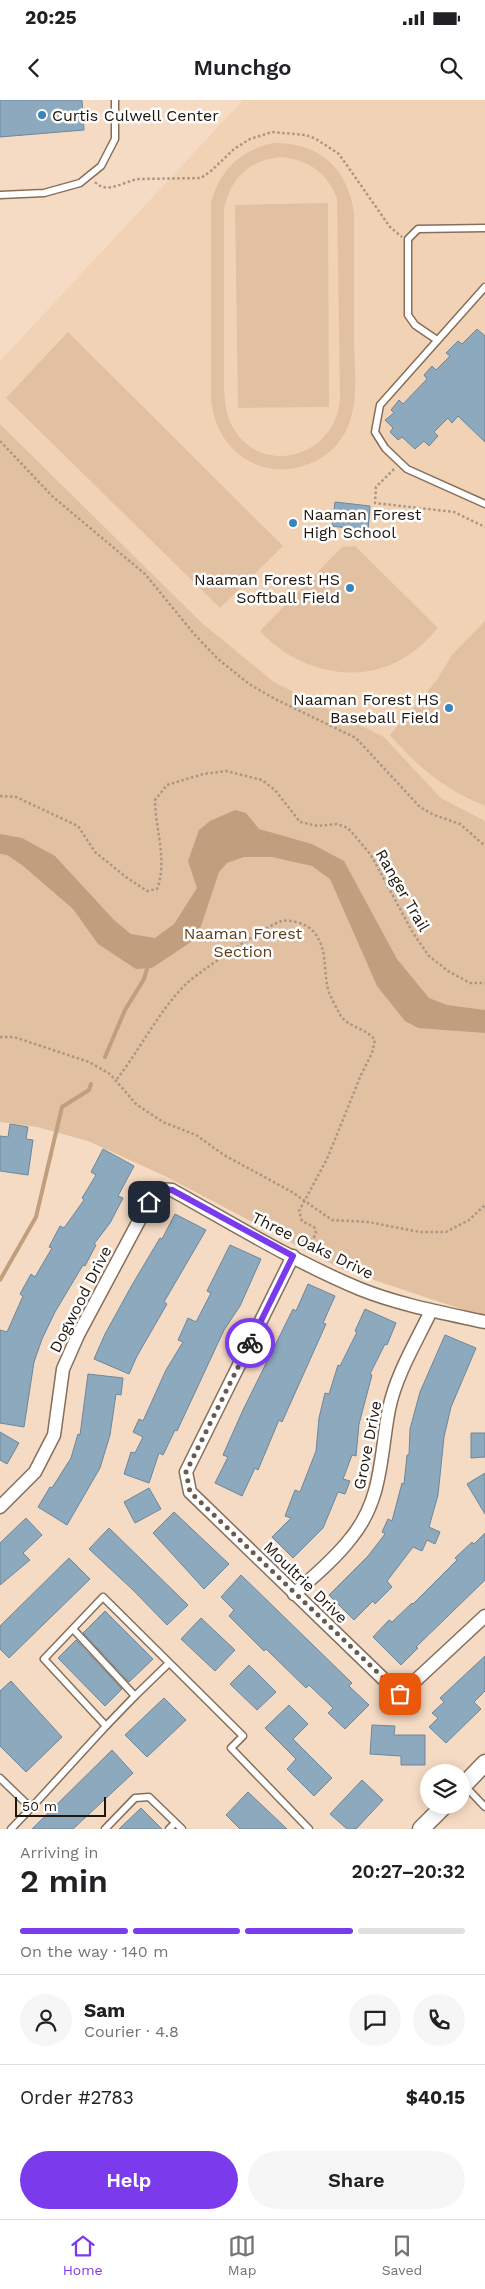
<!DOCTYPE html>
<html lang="en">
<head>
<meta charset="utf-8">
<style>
	:root { --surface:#fff; --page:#f6f6f6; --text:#202124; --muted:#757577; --line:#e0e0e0; --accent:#7c3aed }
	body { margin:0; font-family:"Work Sans",sans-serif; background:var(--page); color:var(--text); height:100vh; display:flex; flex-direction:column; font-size:19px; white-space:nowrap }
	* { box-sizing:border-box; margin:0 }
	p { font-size:16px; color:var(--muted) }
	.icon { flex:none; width:28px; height:28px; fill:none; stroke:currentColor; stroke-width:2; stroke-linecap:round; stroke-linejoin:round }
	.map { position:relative; height:1729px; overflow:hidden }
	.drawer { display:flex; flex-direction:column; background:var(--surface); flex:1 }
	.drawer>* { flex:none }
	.buttons { position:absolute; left:420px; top:1664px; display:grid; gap:10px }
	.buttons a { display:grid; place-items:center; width:50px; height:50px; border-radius:50%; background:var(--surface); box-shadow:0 2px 12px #0003; font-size:25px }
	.scale { position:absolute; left:15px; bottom:12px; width:91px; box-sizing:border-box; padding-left:5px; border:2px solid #20160e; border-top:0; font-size:14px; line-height:18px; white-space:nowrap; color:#20160e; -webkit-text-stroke:4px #fff; paint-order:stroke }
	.pin { position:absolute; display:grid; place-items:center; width:42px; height:42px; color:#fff; margin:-21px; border-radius:10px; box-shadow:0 2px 8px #0006 }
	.courier { position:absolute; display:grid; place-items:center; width:50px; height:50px; margin:-25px; border:4px solid #7c3aed; border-radius:50%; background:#fff; color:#222; box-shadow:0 1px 6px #0007 }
	.headline em { font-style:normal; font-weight:600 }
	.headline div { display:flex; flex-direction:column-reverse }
	.headline { display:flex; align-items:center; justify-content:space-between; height:85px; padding:0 20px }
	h1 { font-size:32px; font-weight:600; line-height:38px }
	.bar { display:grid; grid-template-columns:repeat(4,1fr); gap:8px 5px; align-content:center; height:60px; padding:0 20px }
	.bar i { height:6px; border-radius:4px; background:var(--line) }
	.bar .selected { background:var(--accent) }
	.bar p { grid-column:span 4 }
	.line { display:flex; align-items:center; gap:12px; padding:0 20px; border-top:1px solid var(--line) }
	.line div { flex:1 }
	.round { display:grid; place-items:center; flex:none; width:52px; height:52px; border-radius:26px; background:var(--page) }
	.primary-button { display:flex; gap:10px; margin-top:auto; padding:10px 20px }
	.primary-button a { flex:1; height:58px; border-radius:30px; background:var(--accent); color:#fff; font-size:20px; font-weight:600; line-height:58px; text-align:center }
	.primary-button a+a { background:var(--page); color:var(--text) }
	.status { display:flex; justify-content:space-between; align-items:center; height:35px; padding:0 25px; background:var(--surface); direction:ltr }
	.status svg { height:14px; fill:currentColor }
	header { display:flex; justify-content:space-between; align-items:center; height:65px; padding:0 20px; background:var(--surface); font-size:22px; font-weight:600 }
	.dock { display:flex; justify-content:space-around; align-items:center; height:70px; border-top:1px solid var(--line); background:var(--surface); font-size:14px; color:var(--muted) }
	.dock a { display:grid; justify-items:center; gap:2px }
	.dock .selected { color:var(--accent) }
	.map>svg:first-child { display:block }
	.built { fill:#f2d2b4 }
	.green { fill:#e2c1a3; fill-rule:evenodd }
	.water { fill:#c19e7e }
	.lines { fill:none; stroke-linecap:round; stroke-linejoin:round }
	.stream { stroke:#c19e7e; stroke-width:4 }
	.building { fill:#8da9be; stroke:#6d879c }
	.service-casing { stroke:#866f5a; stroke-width:9 }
	.minor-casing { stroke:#866f5a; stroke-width:15 }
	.tertiary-casing { stroke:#866f5a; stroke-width:19 }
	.path { stroke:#ab9684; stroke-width:2.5; stroke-dasharray:2.5 2.5; stroke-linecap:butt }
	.service { stroke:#fff; stroke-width:6 }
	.minor { stroke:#fff; stroke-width:12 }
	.tertiary { stroke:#fff; stroke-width:16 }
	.done { stroke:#6b5b4e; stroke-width:5; stroke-dasharray:0 9 }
	.route { stroke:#7c3aed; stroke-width:6 }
	.poi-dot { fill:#3984b8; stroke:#fff; stroke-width:2 }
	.labels { text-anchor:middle; stroke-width:5; stroke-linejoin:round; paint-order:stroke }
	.poi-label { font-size:16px; fill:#20160e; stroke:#fff; text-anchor:start }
	.street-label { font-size:16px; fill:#20160e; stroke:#fff }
	.park-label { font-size:16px; fill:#613c16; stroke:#fff }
</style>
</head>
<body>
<div class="status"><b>20:25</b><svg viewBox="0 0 49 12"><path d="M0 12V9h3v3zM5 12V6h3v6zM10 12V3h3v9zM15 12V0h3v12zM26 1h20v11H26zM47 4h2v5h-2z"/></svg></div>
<header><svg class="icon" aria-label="back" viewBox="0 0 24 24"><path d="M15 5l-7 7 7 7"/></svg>Munchgo<svg class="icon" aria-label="search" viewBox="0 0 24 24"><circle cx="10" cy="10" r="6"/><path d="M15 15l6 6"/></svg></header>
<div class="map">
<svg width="485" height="1729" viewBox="0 0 485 1729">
	<rect width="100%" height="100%" fill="#f6dbc4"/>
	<polygon class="built" points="243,0 485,0 485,721 441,698 384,637 274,582 202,523 0,324 0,261"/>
	<g class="green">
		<path d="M273,43C319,42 348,68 354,113C354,157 354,201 354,245C355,271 358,300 349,324C341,345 324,360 303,366C287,371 271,371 255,364C228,352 214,328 211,299V103C220,70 240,51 273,43ZM280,57C308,59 328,73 337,99L340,299C336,357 261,379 232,326C226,315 225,302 224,289V109C232,77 247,62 280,57Z"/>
		<polygon points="328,103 329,307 238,308 235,105"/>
		<polygon points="68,232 283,446 220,508 6,298"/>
		<polygon points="0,324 202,523 274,582 384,637 441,698 485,721 485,1215 470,1212 341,1169 167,1077 88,1041 37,1027 0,1022"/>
		<path d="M355,446L438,528C429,538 420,547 410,554C362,588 297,572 260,531L342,447Z"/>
		<path d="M485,521V706C444,689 419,668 390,635L437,580L452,555Z"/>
	</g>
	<polygon class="water" points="235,710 246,713 259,729 312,744 344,761 397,859 429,898 447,905 485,910 485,933 418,928 405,921 377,886 330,779 312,766 272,757 244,757 227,763 219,772 197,838 152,868 136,869 98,844 73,809 22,765 7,755 0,754 0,734 22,738 55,756 114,820 131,834 155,838 174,824 197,788 188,761 199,730 210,721"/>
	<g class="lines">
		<g class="stream">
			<polyline points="105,957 125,910 144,879 148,865"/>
			<polyline points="0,1180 36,1117 62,1007 89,990 91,984"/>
		</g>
	</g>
	<g class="building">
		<polygon points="0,0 82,0 84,30 0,37"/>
		<polygon points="477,229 485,236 485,342 458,316 452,323 448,318 434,332 438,336 429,346 424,341 415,349 402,337 398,340 390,332 393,328 385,320 394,313 391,310 399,300 403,304 427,279 424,275 432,266 436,270 450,256 446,253 458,241 462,244"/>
		<polygon points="335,402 370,406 368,431 332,426"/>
		<polygon points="10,1024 28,1027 26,1039 33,1040 28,1075 0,1071 0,1036 8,1037"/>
		<polygon points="103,1049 134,1066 118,1096 123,1098 110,1123 94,1144 96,1145 85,1166 83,1165 55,1212 42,1239 34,1262 24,1327 0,1323 0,1230 7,1232 23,1196 20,1194 31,1174 35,1177 52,1148 49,1147 60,1126 64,1128 84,1100 82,1098 96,1075 91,1072"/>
		<polygon points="175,1114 206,1130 164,1202 167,1204 137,1256 129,1274 94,1259 105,1234 132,1185 160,1138 162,1139"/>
		<polygon points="230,1145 261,1159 240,1206 224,1230 177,1331 175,1330 163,1355 159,1353 149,1383 124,1374 131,1352 135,1353 143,1337 133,1332 139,1319 143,1321 166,1270 183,1242 178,1240 188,1218 196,1222 211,1193 207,1191"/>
		<polygon points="308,1184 335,1196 323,1223 326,1224 282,1322 279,1320 258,1370 255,1368 242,1396 215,1383 228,1357 223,1355 243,1310 293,1209 296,1211"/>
		<polygon points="365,1209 396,1223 387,1245 385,1244 370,1274 372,1275 359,1324 356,1356 352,1355 343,1379 350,1381 345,1394 338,1392 323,1428 293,1458 272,1437 291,1418 285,1416 295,1390 300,1392 316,1351 319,1318 325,1293 329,1294 338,1265 340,1266 357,1232 355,1231"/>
		<polygon points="445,1235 476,1248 451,1307 444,1337 438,1395 429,1427 440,1432 435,1444 427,1440 422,1451 413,1447 387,1481 392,1487 375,1504 373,1501 354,1520 329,1495 368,1456 385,1434 382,1432 388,1419 392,1421 402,1383 404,1384 407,1355 409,1355 410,1329 420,1292"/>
		<polygon points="88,1274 123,1278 121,1295 116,1294 110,1335 100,1368 67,1425 38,1407 50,1387 52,1388 71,1358 78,1334 80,1335"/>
		<polygon points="0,1332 19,1343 7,1364 0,1360"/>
		<polygon points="471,1333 485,1333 485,1357 471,1358"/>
		<polygon points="485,1373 485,1414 467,1384"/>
		<polygon points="149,1388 161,1409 135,1423 124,1402"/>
		<polygon points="174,1412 229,1464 204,1489 153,1433"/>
		<polygon points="26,1418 42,1435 23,1453 30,1460 0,1485 0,1443"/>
		<polygon points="109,1428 188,1505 167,1525 133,1490 89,1449"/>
		<polygon points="485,1433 485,1480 416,1547 418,1548 401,1565 373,1537 389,1520 392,1522 412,1503 413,1504 457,1460 455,1458 472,1442 474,1444"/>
		<polygon points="69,1458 90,1479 9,1558 0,1549 0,1526"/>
		<polygon points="241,1475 352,1583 349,1586 369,1605 345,1629 328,1613 333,1608 309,1585 306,1588 266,1549 264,1551 229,1516 234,1510 221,1497"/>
		<polygon points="105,1511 153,1559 129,1582 83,1533"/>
		<polygon points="201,1518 235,1550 215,1571 181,1539"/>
		<polygon points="76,1540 122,1589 105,1606 58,1558"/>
		<polygon points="485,1556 485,1591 474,1602 481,1609 446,1643 429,1627 438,1618 432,1613 444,1602 440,1598"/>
		<polygon points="249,1565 276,1592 257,1610 230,1584"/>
		<polygon points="11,1581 62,1637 26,1672 0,1646 0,1591"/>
		<polygon points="164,1598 186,1620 147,1657 125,1635"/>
		<polygon points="289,1605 308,1624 293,1639 332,1678 314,1696 287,1669 296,1659 265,1628"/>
		<polygon points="372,1625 395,1626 394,1635 425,1635 425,1665 401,1665 401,1656 370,1654"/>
		<polygon points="112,1650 133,1673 73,1729 32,1729"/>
		<polygon points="362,1680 383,1700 356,1729 347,1729 330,1714"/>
		<polygon points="248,1692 287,1729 240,1729 226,1715"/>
		<polygon points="141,1708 162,1729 119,1729"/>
	</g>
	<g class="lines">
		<defs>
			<g id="service">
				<polyline points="0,95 44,93 80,83 101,66 115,39 115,0"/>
				<polyline points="485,187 380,305 375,332 385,348 407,369 485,404"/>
				<polyline points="437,240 415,225 408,215 408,139 418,129 485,128"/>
				<polyline points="73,1529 135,1596 106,1626"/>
				<polyline points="135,1596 169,1563"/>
				<polyline points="0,1678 31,1708 106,1626 44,1559 103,1497 243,1636 231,1648 309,1729"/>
				<polyline points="465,1686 485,1707"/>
				<polyline points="11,1729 31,1708"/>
				<polyline points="105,1729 135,1698 149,1697 182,1729"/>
				<polyline points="169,1729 175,1723"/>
			</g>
			<g id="minor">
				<polyline points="293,1156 186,1372 190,1392 400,1595 485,1516"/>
				<path d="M0,1407L35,1372L54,1335L63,1269L78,1235L149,1102C155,1091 160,1088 172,1090C233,1124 295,1162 360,1189C400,1205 444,1213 485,1222"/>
				<path d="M294,1494C313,1477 335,1459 351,1438C383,1399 380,1355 389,1309C396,1275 416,1242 431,1211"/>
			</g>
			<g id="tertiary">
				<polyline points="461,1688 485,1663"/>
				<polyline points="421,1729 445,1705"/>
			</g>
		</defs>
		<use href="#service" class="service-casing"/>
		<use href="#minor" class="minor-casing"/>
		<use href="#tertiary" class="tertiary-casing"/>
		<g class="path">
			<path d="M95,82C107,95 124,81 139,79L201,78L211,71L234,49L250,39L272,32L306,35L316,39L339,54L390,127L402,137"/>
			<polyline points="0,341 52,396 145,474 195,535 218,559 249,584 275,599 356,638 420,707 434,715 460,724 485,746"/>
			<polyline points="394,369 376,387 375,403 454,412 485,427"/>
			<path d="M0,696L16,697L78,726L95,752L126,777L147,791L157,789C168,761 155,728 155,700L167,685L203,674L226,671L262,680L275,690L300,722L318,726L337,724L348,728L371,755L413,833L429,856L448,871L470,883H485"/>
			<polyline points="0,937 14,937 89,962 110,974 137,1005 163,1022 196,1035 224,1055 292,1092 332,1120 368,1122 420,1132 446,1132 469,1120 485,1105"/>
			<path d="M117,979C141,948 158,912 186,884C196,874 270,823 282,821C291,819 307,824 313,831C328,848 323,869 328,889C330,897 336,906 339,913C347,928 365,927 375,940L372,953L361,975L327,1059L299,1111L302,1121L314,1127L316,1133L307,1152"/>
		</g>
		<use href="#service" class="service"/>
		<use href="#minor" class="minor"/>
		<use href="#tertiary" class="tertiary"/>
	</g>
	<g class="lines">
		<polyline class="done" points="250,1243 186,1372 190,1392 400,1594"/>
		<path class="route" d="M149,1102C155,1091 160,1088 172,1090L293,1156L250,1243"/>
	</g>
	<g class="poi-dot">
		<circle cx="42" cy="15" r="5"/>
		<circle cx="293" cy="423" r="5"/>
		<circle cx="350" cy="488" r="5"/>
		<circle cx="449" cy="608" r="5"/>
	</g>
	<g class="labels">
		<g class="poi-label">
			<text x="52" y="21">Curtis Culwell Center</text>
			<text x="303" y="420">Naaman Forest<tspan x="303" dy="18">High School</tspan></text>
			<text x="340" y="485" text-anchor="end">Naaman Forest HS<tspan x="340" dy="18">Softball Field</tspan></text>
			<text x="439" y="605" text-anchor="end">Naaman Forest HS<tspan x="439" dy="18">Baseball Field</tspan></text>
		</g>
		<g class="street-label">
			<text transform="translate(403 790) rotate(60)" y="6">Ranger Trail</text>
			<text transform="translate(313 1145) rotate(26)" y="6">Three Oaks Drive</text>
			<text transform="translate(80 1199) rotate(-63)" y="6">Dogwood Drive</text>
			<text transform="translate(367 1345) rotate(-79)" y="6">Grove Drive</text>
			<text transform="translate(306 1482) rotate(44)" y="6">Moultrie Drive</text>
		</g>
		<g class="park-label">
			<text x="243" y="839">Naaman Forest<tspan x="243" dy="18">Section</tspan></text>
		</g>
	</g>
</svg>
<div class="buttons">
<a><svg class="icon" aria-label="layers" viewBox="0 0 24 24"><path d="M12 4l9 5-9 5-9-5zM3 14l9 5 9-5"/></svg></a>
</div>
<div class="scale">50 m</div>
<div class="pin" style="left:400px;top:1594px;background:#ea580c"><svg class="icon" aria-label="bag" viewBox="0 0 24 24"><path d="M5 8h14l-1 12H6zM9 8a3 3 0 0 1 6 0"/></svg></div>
<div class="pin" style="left:149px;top:1102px;background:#1f2937"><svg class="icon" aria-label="home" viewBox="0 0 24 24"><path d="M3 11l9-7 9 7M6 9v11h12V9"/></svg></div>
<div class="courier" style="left:250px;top:1243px"><svg class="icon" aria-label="bike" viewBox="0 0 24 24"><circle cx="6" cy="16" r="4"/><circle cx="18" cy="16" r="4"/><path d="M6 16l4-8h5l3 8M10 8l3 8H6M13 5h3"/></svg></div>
</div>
<section class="drawer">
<div class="headline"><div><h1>2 min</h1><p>Arriving in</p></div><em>20:27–20:32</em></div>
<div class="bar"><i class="selected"></i><i class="selected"></i><i class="selected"></i><i></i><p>On the way · 140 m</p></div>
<div class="line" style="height:90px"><a class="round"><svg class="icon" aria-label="person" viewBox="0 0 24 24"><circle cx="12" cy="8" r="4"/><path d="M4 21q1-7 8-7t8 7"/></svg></a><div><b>Sam</b><p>Courier · 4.8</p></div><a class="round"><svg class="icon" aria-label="chat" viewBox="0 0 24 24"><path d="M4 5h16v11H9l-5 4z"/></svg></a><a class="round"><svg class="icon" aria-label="phone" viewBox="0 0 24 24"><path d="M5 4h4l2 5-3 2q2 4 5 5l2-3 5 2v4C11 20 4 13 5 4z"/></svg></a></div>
<div class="line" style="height:65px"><div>Order #2783</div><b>$40.15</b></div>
<div class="primary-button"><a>Help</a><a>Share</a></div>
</section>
<nav class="dock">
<a class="selected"><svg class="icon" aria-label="home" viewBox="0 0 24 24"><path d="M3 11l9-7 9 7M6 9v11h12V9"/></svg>Home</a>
<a><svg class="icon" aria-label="map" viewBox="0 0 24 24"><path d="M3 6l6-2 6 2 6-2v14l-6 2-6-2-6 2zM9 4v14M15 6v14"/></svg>Map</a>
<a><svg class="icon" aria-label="saved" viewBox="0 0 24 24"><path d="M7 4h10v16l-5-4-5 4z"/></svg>Saved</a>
</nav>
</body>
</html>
